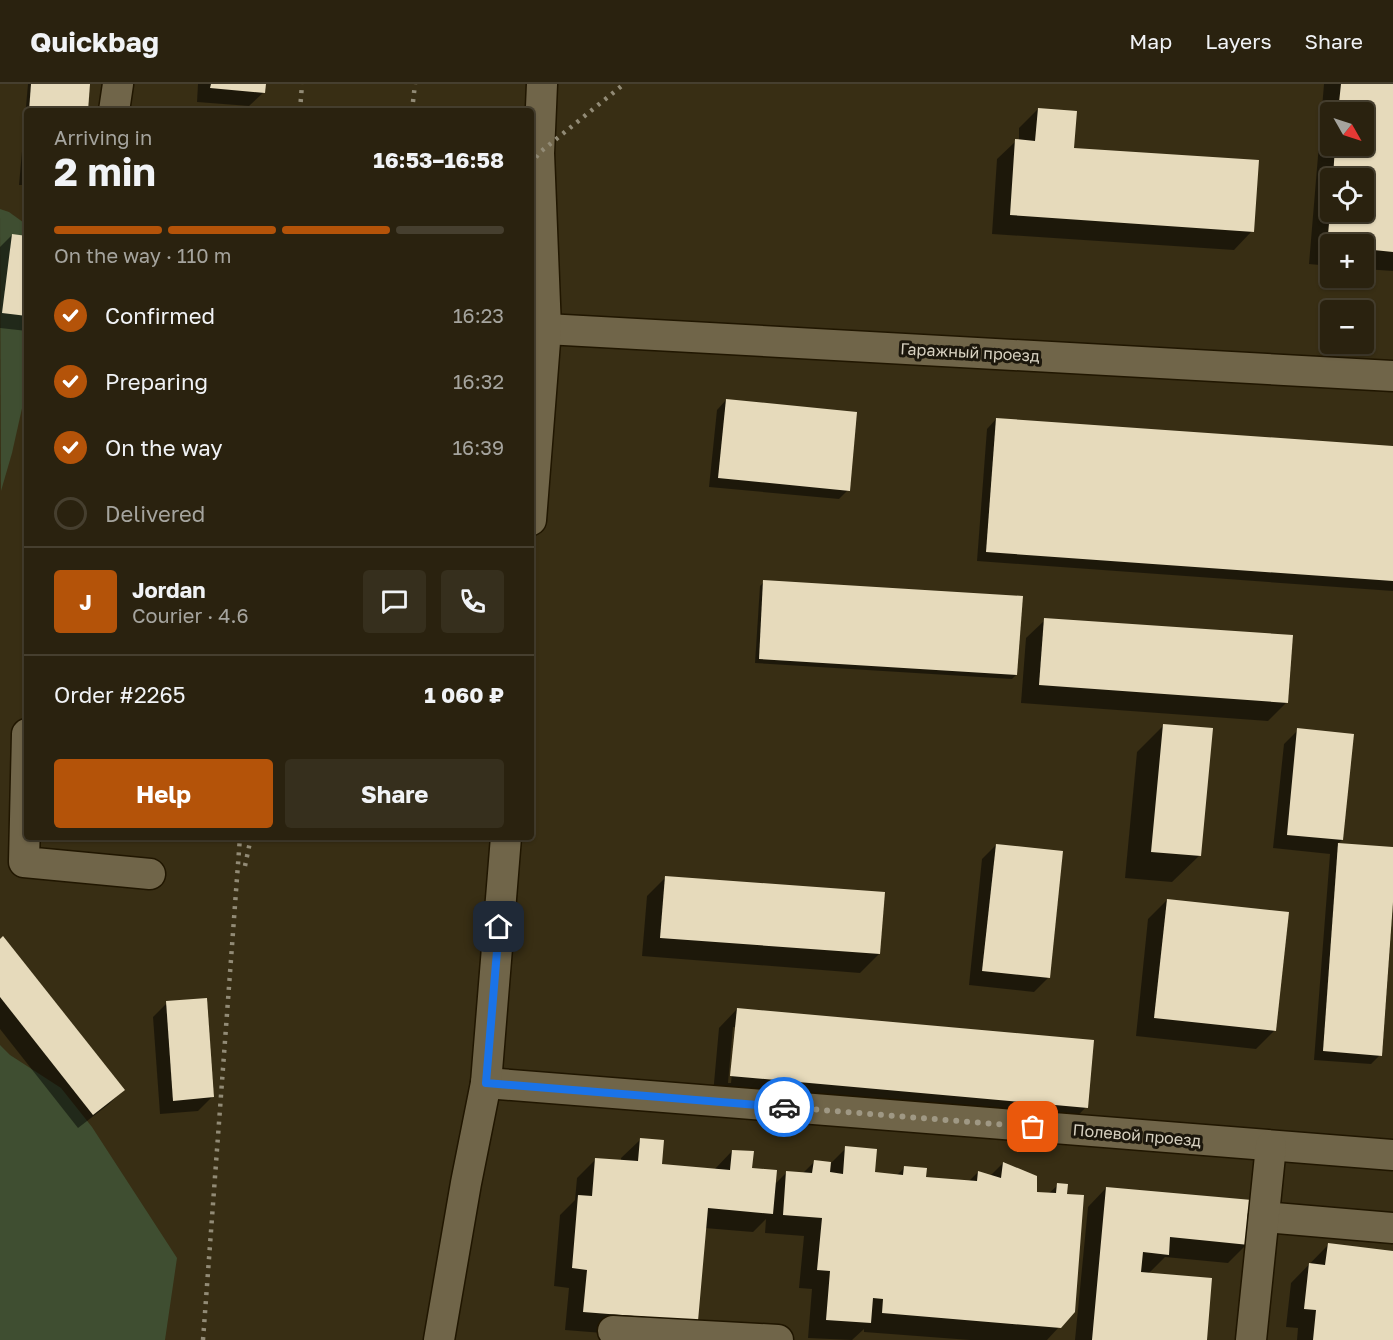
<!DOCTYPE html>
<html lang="en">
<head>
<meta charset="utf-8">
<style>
	:root { --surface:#2a220f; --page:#362f1d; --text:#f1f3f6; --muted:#a5a49e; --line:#463f2f; --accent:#b45309 }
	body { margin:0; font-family:"Golos Text",sans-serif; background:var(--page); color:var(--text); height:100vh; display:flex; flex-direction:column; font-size:22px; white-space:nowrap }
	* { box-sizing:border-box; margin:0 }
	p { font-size:20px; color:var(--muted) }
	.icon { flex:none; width:33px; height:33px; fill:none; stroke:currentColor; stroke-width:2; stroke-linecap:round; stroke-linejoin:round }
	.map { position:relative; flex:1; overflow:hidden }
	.sheet { position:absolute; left:24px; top:24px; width:510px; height:732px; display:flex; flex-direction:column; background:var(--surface); border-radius:6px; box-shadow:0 2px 4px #0004,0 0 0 2px var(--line) }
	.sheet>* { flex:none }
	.needle { width:39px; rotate:129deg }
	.fabs { position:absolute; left:1320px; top:18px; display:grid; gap:12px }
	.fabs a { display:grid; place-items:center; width:54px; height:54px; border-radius:6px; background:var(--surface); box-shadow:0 2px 4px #0004,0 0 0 2px var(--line); font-size:30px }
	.pin { position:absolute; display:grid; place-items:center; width:51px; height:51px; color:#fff; margin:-26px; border-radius:12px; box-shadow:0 3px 9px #0006 }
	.courier { position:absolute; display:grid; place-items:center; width:60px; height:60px; margin:-30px; border:4px solid #1a73e8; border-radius:50%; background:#fff; color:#222; box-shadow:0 2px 8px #0007 }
	.headline em { font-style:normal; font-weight:700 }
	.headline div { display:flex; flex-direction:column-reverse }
	.headline { display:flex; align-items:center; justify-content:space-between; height:102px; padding:0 30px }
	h1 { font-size:39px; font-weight:700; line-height:45px }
	.bar { display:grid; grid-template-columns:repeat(4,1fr); gap:9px 6px; align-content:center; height:72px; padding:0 30px }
	.bar i { height:8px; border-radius:4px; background:var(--line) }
	.bar .selected { background:var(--accent) }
	.bar p { grid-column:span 4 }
	.line { display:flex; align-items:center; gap:15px; padding:0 30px; border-top:2px solid var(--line) }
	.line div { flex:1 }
	.round { display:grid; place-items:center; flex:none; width:63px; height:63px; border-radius:6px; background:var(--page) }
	ol { padding:0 30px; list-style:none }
	li { display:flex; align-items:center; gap:18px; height:66px }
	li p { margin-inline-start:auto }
	li .icon { padding:6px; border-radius:50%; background:var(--accent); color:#fff; stroke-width:4 }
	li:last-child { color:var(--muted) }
	li i { width:33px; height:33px; border:3px solid var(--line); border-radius:50% }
	.cta { display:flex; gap:12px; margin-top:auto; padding:12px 30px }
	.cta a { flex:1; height:69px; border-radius:6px; background:var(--accent); color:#fff; font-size:24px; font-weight:700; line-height:69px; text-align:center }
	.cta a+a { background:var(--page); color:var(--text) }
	header { display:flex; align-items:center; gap:36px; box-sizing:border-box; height:84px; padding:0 30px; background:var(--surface); border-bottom:2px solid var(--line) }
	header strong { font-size:28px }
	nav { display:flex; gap:33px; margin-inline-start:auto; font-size:21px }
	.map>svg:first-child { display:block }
	.green { fill:#3f4e31 }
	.shadow { fill:#0007; fill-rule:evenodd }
	.building { fill:#e6dabb }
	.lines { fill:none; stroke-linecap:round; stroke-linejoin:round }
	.minor-casing { stroke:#201600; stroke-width:33 }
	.minor { stroke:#706549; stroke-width:30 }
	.rail { stroke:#928b76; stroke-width:4.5; stroke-dasharray:3 6; stroke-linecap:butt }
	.done { stroke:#9f9884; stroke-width:6; stroke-dasharray:0 10.8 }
	.route { stroke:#1a73e8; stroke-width:8 }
	.labels { text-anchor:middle; stroke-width:6; stroke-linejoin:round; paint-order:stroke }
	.street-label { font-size:16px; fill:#d7d1c1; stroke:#1c170c }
</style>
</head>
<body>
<header>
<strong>Quickbag</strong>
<nav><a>Map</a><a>Layers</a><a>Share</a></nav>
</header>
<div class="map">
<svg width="1393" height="1256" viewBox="0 0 1393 1256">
	<rect width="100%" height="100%" fill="#382e14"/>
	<g class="green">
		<polygon points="0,125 9,128 27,141 27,302 12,369 1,407"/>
		<polygon points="0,961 10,971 61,1004 92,1043 177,1174 165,1256 0,1256"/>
	</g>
	<g class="shadow">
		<polygon points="28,0 88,0 86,27 27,27 27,101 19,101"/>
		<polygon points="198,0 264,0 264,8 249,22 197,18"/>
		<path d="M1324,0H1393V187L1364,185V160H1330V182L1309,180ZM1330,28H1364V62H1330ZM1330,94H1364V128H1330Z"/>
		<polygon points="1038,25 1073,65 1252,147 1234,166 992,150 997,75 1016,57 1019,57 1019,44"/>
		<polygon points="12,151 27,153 27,247 0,244 0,163"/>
		<polygon points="726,316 848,406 839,415 709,403 717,326"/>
		<polygon points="996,335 1393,364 1393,507 977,477 987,345"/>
		<polygon points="764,498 1016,591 1012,595 755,579 760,502"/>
		<polygon points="1045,536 1287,618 1268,637 1021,619 1026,554"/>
		<polygon points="1164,641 1199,772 1172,798 1125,794 1137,668"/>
		<polygon points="1298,646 1342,756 1337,760 1393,764 1393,798 1380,971 1371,980 1314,976 1330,770 1273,764 1284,660"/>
		<polygon points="996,761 1048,894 1034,908 969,901 982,775"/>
		<polygon points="666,793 879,870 860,889 642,872 647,812"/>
		<polygon points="1167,816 1275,946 1256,965 1136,952 1148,835"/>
		<polygon points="0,857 123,1006 109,1020 78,1044 0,945"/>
		<polygon points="167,919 212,1013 198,1027 160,1030 153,933"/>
		<path d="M737,925L1086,1023L1068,1042L713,1010L719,944ZM733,943H736L731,999H728Z"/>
		<polygon points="640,1056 661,1081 714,1086 732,1067 751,1085 774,1101 787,1088 802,1090 814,1078 831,1079 846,1064 873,1090 896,1092 905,1083 924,1095 968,1098 978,1088 990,1092 1003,1079 1035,1110 1048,1110 1058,1101 1060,1242 1047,1256 970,1256 864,1248 864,1245 852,1256 808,1254 812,1205 799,1204 804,1152 765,1149 766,1135 753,1148 704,1144 678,1255 565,1246 569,1204 554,1202 560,1131 575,1116 577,1094 596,1075 621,1077 621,1074"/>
		<polygon points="1106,1104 1247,1160 1228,1179 1165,1173 1148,1190 1205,1256 1075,1256 1088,1123"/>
		<polygon points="1328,1161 1393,1168 1393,1256 1297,1256 1298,1244 1286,1243 1291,1199"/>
	</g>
	<g class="building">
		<polygon points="31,0 90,0 88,27 29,27"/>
		<polygon points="211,0 266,0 265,9 210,4"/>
		<polygon points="1341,0 1393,0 1393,168 1364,165 1364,160 1327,162 1330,128 1364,128 1364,94 1333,94 1335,62 1364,62 1364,28 1338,28"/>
		<polygon points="1038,24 1077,27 1074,64 1259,76 1254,148 1010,131 1015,55 1035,57"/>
		<polygon points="25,66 27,66 27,97 23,97"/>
		<polygon points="12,150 27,152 27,232 2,229"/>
		<polygon points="726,315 857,328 850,407 718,394"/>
		<polygon points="996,334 1393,362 1393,497 986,468"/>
		<polygon points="763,496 1023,512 1017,591 759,575"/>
		<polygon points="1044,534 1293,551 1288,619 1039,601"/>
		<polygon points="1163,640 1213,644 1201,772 1151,768"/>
		<polygon points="1297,644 1354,650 1343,756 1287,751"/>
		<polygon points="1338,759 1393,763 1393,818 1382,972 1323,967"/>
		<polygon points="996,760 1063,767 1050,894 982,887"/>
		<polygon points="665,792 885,808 880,870 660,854"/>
		<polygon points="1167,815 1289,828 1276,947 1154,934"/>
		<polygon points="3,852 125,1006 93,1031 0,913 0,855"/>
		<polygon points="207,914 214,1013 173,1017 166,917"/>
		<polygon points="737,924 1094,956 1088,1024 730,992"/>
		<polygon points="640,1054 664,1056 662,1080 730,1086 732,1066 754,1067 752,1084 777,1086 773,1130 708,1124 698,1237 583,1228 587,1186 572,1184 578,1111 592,1112 595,1074 638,1077"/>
		<polygon points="845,1062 877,1065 875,1088 903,1091 904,1082 927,1084 926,1093 977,1097 978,1087 1001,1094 1003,1078 1037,1092 1037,1108 1056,1109 1057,1099 1068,1100 1067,1110 1084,1111 1075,1228 1061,1244 882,1229 883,1215 873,1214 871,1239 826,1236 830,1187 817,1186 822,1134 783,1131 786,1087 812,1089 814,1076 831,1078 830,1088 843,1090"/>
		<polygon points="1106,1103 1252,1116 1249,1161 1170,1153 1169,1171 1143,1168 1141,1188 1212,1194 1207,1256 1092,1256"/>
		<polygon points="1328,1159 1393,1167 1393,1256 1313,1256 1316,1226 1304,1225 1309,1179 1325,1181"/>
	</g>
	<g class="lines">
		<defs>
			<g id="minor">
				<polyline points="114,27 118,0"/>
				<polyline points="546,245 1393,292"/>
				<polyline points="531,436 546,245 539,69 542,0"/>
				<polyline points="27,650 24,778 150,790"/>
				<polyline points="486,999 1393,1071"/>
				<polyline points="1264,1133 1393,1144"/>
				<polyline points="613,1247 778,1256"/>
				<polyline points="439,1256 466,1099 486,999 506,753"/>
				<polyline points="1251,1256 1271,1062"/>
			</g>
		</defs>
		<use href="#minor" class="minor-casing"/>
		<use href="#minor" class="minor"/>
		<g class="rail">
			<polyline points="300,27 302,0"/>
			<polyline points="412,27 415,0"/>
			<polyline points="531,81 539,69 624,0"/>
			<polyline points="245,782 251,753"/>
			<polyline points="203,1256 240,753"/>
		</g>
	</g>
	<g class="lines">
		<polyline class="done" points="784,1023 1033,1043"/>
		<polyline class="route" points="499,843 486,999 784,1023"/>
	</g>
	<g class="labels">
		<g class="street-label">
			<text transform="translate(970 268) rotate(3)" y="6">Гаражный проезд</text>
			<text transform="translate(1137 1051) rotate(5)" y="6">Полевой проезд</text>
		</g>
	</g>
</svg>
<div class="fabs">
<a><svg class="needle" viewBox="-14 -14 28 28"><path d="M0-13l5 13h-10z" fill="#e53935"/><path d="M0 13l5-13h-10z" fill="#a5a49e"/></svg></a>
<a><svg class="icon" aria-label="locate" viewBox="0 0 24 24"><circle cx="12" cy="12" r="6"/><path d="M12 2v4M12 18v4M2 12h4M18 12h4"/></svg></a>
<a>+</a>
<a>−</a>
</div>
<div class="pin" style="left:1033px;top:1043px;background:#ea580c"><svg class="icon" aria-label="bag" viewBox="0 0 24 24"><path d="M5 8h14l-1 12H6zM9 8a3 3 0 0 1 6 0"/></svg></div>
<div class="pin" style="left:499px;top:843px;background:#1f2937"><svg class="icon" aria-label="home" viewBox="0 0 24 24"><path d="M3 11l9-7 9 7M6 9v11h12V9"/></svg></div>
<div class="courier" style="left:784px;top:1023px"><svg class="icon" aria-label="car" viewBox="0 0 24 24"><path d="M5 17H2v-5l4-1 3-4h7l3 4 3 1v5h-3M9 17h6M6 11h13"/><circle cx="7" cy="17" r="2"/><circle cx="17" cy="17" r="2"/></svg></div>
<section class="sheet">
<div class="headline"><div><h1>2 min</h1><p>Arriving in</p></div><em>16:53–16:58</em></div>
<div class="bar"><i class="selected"></i><i class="selected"></i><i class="selected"></i><i></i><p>On the way · 110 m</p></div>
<ol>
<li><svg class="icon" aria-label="check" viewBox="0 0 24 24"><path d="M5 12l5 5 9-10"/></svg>Confirmed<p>16:23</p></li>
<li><svg class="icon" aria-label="check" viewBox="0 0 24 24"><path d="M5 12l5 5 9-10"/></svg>Preparing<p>16:32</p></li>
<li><svg class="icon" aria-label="check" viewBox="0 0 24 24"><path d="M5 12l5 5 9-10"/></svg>On the way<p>16:39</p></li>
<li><i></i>Delivered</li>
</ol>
<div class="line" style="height:108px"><b class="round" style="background:var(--accent);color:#fff">J</b><div><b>Jordan</b><p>Courier · 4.6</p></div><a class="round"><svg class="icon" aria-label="chat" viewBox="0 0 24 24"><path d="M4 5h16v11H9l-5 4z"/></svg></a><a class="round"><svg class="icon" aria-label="phone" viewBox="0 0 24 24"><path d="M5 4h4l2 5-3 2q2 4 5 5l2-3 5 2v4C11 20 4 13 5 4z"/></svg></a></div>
<div class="line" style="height:78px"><div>Order #2265</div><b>1 060 ₽</b></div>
<div class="cta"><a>Help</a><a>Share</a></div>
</section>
</div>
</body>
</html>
